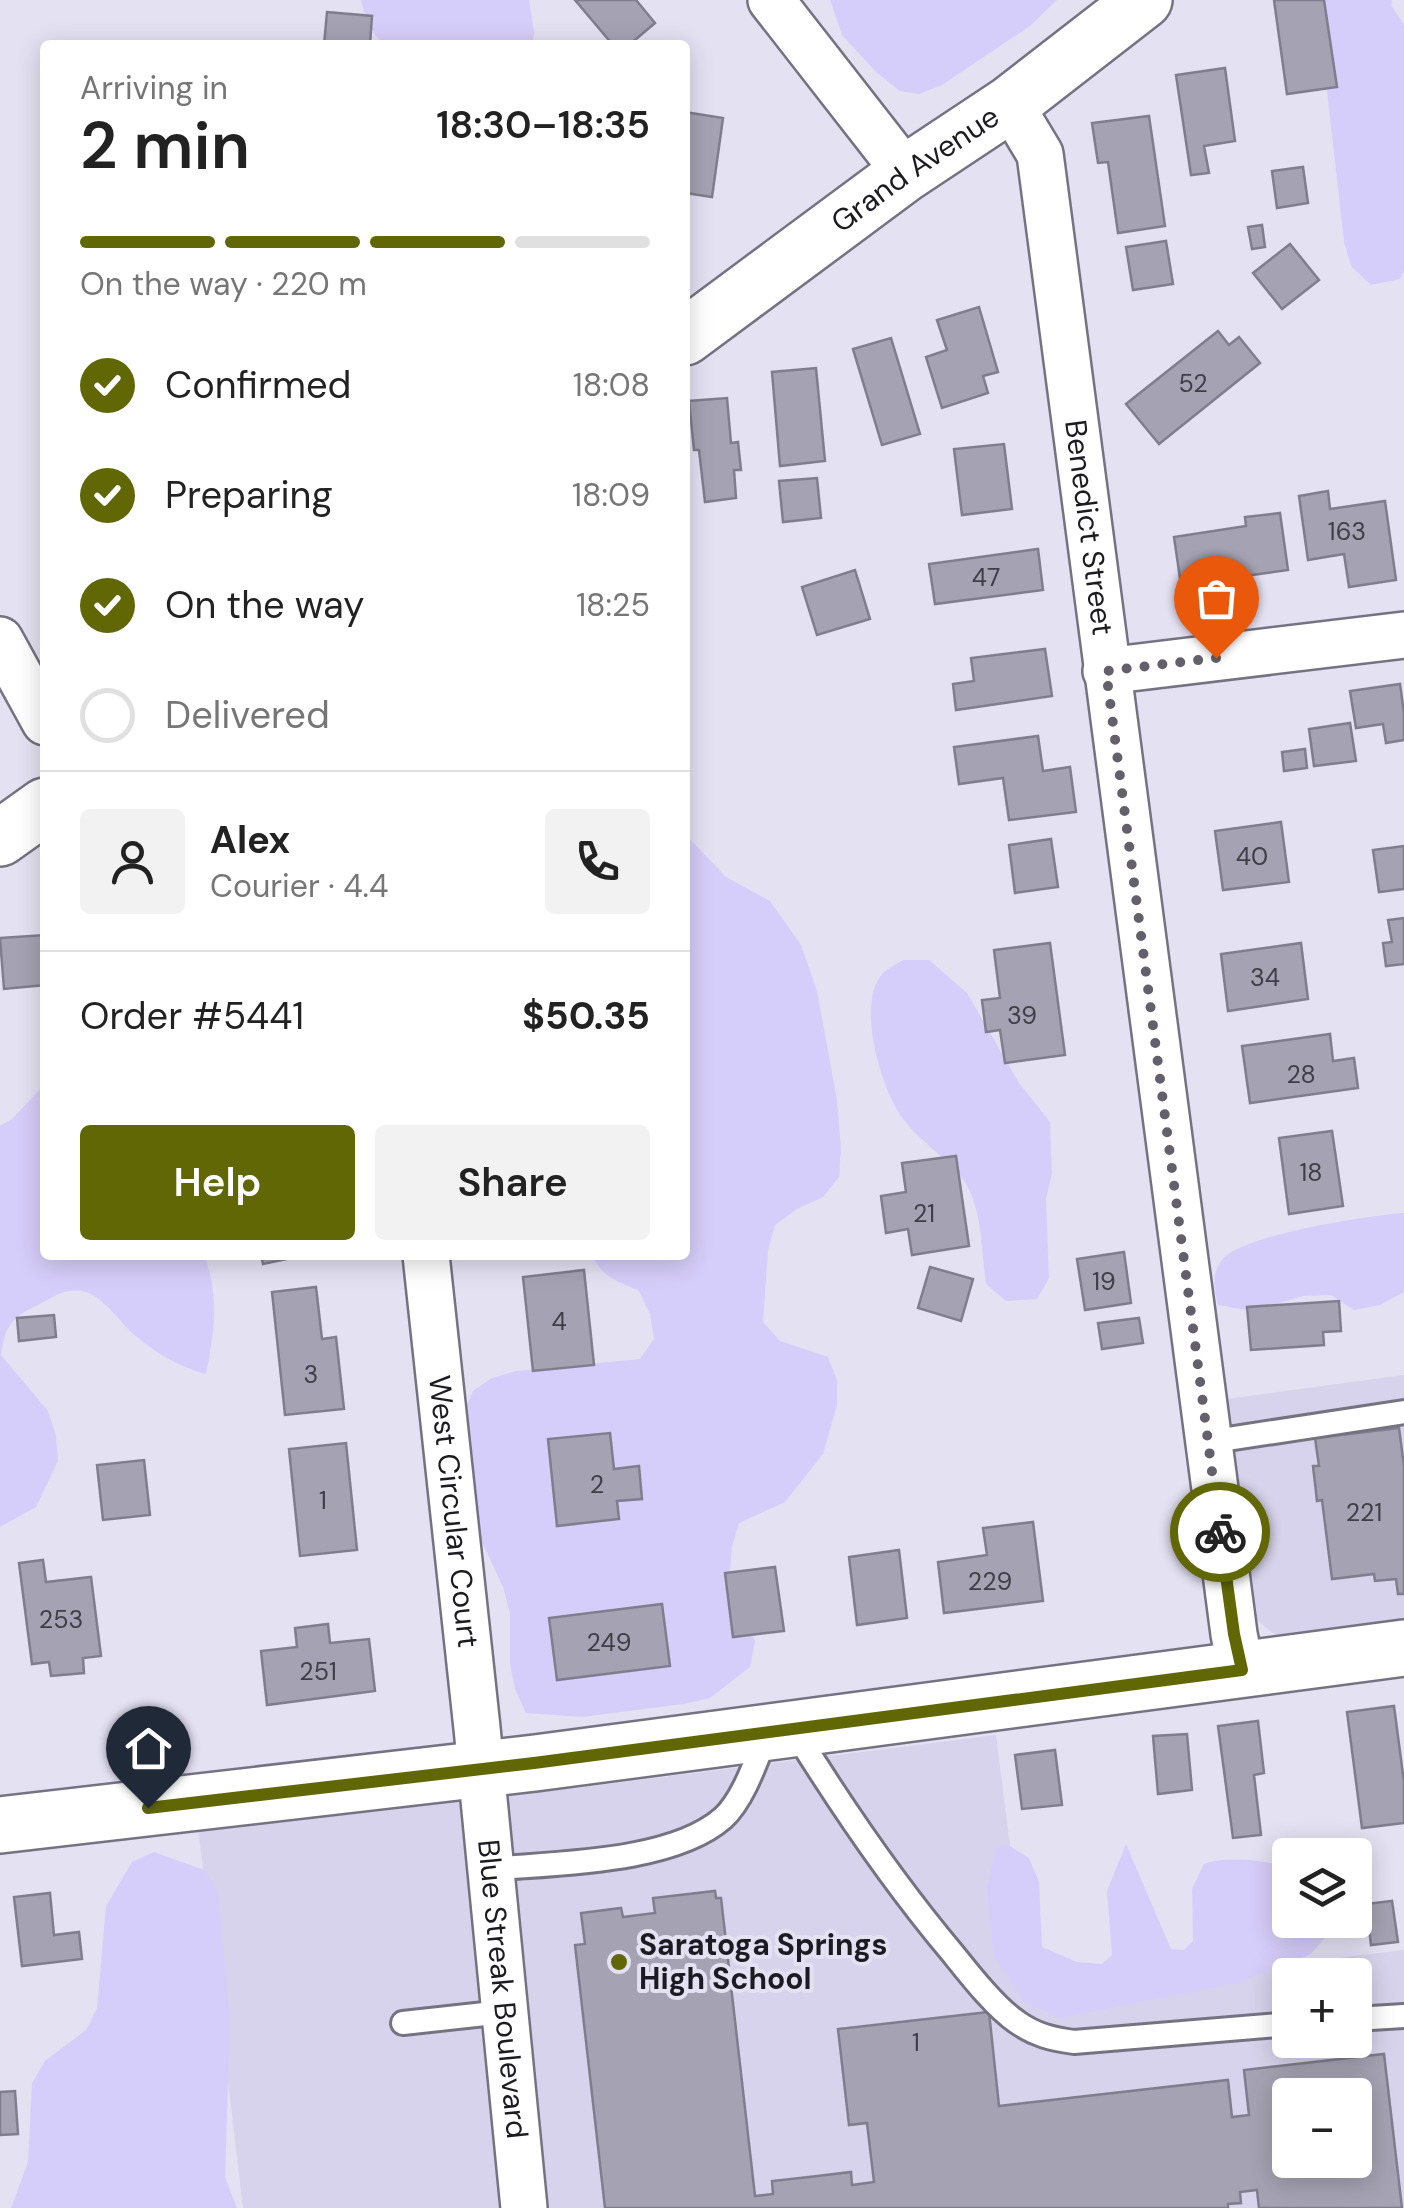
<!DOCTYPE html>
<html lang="en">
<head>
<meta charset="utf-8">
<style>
	:root { --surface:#fff; --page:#f2f2f2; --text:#222; --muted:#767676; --line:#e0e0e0; --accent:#616705 }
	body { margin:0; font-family:"DM Sans",sans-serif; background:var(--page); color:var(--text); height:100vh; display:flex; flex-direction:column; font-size:38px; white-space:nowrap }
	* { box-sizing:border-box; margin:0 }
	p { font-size:32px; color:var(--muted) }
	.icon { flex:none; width:55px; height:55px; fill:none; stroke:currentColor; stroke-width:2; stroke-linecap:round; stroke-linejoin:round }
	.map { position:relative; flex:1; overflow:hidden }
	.side { position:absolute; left:40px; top:40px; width:650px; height:1220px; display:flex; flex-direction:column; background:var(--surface); border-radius:10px; box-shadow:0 5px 25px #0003 }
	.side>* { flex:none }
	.tools { position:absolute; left:1272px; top:1838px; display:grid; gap:20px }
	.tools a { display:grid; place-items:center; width:100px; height:100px; border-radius:10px; background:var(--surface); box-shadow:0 5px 25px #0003; font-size:50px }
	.pin { position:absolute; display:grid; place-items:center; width:85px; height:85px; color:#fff; margin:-102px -42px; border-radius:50% 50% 50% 0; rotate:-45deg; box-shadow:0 0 10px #0007 }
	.pin .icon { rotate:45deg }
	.courier { position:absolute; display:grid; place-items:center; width:100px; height:100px; margin:-50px; border:8px solid #616705; border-radius:50%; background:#fff; color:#222; box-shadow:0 2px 12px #0007 }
	.headline em { font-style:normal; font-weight:600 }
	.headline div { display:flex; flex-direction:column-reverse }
	.headline { display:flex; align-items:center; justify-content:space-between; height:170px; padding:0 40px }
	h1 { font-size:65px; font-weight:600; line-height:75px }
	.bar { display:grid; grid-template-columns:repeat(4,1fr); gap:15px 10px; align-content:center; height:120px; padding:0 40px }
	.bar i { height:12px; border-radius:8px; background:var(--line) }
	.bar .on { background:var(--accent) }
	.bar p { grid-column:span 4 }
	.line { display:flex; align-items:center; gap:25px; padding:0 40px; border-top:2px solid var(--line) }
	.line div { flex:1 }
	.round { display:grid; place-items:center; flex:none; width:105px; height:105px; border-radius:10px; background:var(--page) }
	ol { padding:0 40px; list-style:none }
	li { display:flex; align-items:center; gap:30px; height:110px }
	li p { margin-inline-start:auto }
	li .icon { padding:10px; border-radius:50%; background:var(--accent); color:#fff; stroke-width:4 }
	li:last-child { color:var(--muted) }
	li i { width:55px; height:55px; border:5px solid var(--line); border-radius:50% }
	.cta { display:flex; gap:20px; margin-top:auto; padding:20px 40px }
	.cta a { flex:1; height:115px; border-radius:10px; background:var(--accent); color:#fff; font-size:40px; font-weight:600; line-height:115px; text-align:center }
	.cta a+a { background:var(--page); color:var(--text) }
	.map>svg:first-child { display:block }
	.built { fill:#d7d3ec; fill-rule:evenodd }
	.green { fill:#d6cefa }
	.building { fill:#a5a2b3; stroke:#807e8e; stroke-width:2.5; fill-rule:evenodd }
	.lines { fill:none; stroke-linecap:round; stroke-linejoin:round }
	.service-casing { stroke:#757382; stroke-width:28 }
	.minor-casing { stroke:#757382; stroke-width:50 }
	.tertiary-casing { stroke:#757382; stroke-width:60 }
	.service { stroke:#fff; stroke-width:22 }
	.minor { stroke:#fff; stroke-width:45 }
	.tertiary { stroke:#fff; stroke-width:55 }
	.done { stroke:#63606b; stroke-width:10; stroke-dasharray:0 18 }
	.route { stroke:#616705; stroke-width:12 }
	.poi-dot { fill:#616705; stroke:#e4e1f3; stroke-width:4 }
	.labels { text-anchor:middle; stroke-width:8; stroke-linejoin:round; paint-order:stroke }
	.number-label { font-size:25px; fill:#3f3d46 }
	.street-label { font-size:30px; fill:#1d1b22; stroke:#e4e1f3 }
	.poi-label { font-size:30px; font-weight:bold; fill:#1d1b22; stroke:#e4e1f3; text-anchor:start }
</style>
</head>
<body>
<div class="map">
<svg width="1404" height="2208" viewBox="0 0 1404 2208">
	<rect width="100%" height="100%" fill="#e4e1f3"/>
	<g class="built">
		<polygon points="1404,1375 1404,1627 1289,1639 1273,1633 1259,1622 1249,1608 1219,1400"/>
		<path d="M996,1735L1029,1995L1404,1950V2208H243L198,1828L569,1789ZM1290,1975H1355V2040H1290ZM1290,2095H1355V2160H1290Z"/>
	</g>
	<g class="green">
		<path d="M361,0H529L534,32L533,45H385C371,33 365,18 361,0Z"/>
		<polygon points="830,0 1057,0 1030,26 942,85 919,94 900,91 877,73 842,35"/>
		<polygon points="1321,0 1392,0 1391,5 1404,25 1404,271 1400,279 1371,285 1351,266 1344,242 1320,29"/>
		<path d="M685,834L726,877L770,901L801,945L817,991L837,1100L841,1149L839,1177L823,1197L797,1209L775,1225L768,1250L763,1322L780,1341L828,1357L837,1380V1405L823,1454L785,1502L739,1523L732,1547L730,1572L755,1642L750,1667L710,1698L683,1704L582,1717L526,1713L515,1689L510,1664V1614L503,1587L470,1516L463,1414L473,1391L492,1378L516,1371L640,1359L654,1339L650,1314L638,1290C619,1283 599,1275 593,1255H685Z"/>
		<path d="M903,960H929L967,993L1019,1083L1050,1122L1052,1174L1046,1199L1049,1278L1037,1299L1006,1301L986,1284C981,1251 983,1208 963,1179C946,1157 919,1141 903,1119C881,1089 855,1003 883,973C888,968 897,964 903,960Z"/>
		<path d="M45,1084V1255H204C220,1294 214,1334 206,1374C180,1367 159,1355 138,1338C117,1322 100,1286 70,1291C58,1292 45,1302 34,1307C9,1318 5,1330 1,1355L48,1411L56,1436L58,1461L36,1507L0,1527V1126L12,1119Z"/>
		<path d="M1404,1213V1292L1380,1305L1354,1310L1331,1295L1303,1296L1252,1311L1218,1305C1214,1289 1211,1275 1222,1260C1240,1235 1371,1215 1404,1213Z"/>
		<path d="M1126,1844L1171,1949L1184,1950L1193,1941L1192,1889L1204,1864C1222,1856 1274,1859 1290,1871V1920H1323L1328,1934L1311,1954L1237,1983L1060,2018L1023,2001L993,1955L987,1887L996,1849L1008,1845L1029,1858L1039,1882L1042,1947L1077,1962L1102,1964L1112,1955L1107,1891Z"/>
		<polygon points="154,1852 204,1870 218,1892 230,2019 225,2177 237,2208 11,2208 28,2162 32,2083 45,2061 86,2030 97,2008 106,1906 132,1862"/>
	</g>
	<g class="building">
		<polygon points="575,0 636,0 655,23 629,45 613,45"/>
		<polygon points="1274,0 1324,0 1337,87 1287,94"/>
		<polygon points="327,12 372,16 370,45 324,45"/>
		<polygon points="1225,68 1235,141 1204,146 1209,173 1191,175 1176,75"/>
		<polygon points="685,112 723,118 712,197 685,193"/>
		<polygon points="1149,116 1165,226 1118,233 1108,162 1098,163 1092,123"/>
		<polygon points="1303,167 1308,203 1277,208 1272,171"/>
		<polygon points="1262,225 1265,247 1252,249 1248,227"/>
		<polygon points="1166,241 1173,284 1133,290 1126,247"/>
		<polygon points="1290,244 1319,280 1282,309 1253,273"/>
		<polygon points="979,307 998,372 983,376 988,393 942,408 926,357 947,350 937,320"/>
		<polygon points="1218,331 1229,345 1239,337 1260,363 1159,444 1126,404"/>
		<polygon points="891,338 920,434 882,445 853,349"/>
		<polygon points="816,368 825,461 780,466 772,372"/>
		<polygon points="727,398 731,443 738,442 741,470 734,470 736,498 705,502 699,450 694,450 689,401"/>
		<polygon points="1004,444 1012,509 962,515 954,449"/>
		<polygon points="817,478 821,518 783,522 779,481"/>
		<polygon points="1328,491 1330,509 1385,501 1396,580 1349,587 1344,554 1308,560 1299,496"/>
		<polygon points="1280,513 1288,570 1181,585 1174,537 1246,526 1245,517"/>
		<polygon points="1038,549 1043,590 935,604 929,564"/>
		<polygon points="855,570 870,619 817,635 802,587"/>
		<polygon points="1045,649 1052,696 956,710 953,684 974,681 971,658"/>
		<polygon points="1400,684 1404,713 1404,740 1386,743 1383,724 1356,728 1350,691"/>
		<polygon points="1350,723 1356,761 1314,766 1309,729"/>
		<polygon points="1038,736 1043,771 1070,767 1076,812 1009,820 1003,778 959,784 954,747"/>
		<polygon points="1305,749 1307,768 1284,771 1282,752"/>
		<polygon points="1281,822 1289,882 1223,890 1215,831"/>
		<polygon points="1051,839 1058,887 1015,893 1009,845"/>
		<polygon points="1404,846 1404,889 1379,892 1373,850"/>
		<polygon points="1404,918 1404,964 1386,966 1383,943 1392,942 1388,920"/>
		<polygon points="45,935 45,985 4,989 0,938"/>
		<polygon points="1050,943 1065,1055 1005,1063 1000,1030 986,1032 982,1000 1000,998 994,950"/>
		<polygon points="1301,943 1308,999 1228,1011 1221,954"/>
		<polygon points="1330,1034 1333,1061 1354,1058 1358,1088 1250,1103 1242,1046"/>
		<polygon points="1332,1131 1343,1206 1289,1214 1279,1138"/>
		<polygon points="956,1156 969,1246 912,1255 908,1229 886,1233 881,1196 906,1192 902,1163"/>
		<polygon points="1124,1252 1131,1303 1085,1310 1077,1259"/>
		<polygon points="261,1255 305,1255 263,1264"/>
		<polygon points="930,1267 973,1279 961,1321 918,1308"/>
		<polygon points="584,1270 594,1365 533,1371 523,1277"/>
		<polygon points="316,1287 322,1339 336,1337 344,1409 285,1415 272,1292"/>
		<polygon points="1339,1301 1341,1331 1323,1332 1324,1345 1251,1350 1247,1307"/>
		<polygon points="54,1315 56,1337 19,1341 17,1318"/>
		<polygon points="1139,1318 1143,1343 1102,1349 1098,1323"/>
		<polygon points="1399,1428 1404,1466 1404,1594 1398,1594 1396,1579 1375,1581 1374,1574 1332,1579 1322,1500 1317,1501 1313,1466 1319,1466 1315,1438"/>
		<polygon points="610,1433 614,1469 639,1466 642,1499 617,1501 619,1519 557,1526 548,1439"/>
		<polygon points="346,1443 357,1550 300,1556 289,1449"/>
		<polygon points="144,1460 150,1515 103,1520 97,1465"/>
		<polygon points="1033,1522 1043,1601 944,1613 938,1562 987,1555 983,1528"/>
		<polygon points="899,1550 907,1618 857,1625 849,1557"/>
		<polygon points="43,1560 46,1582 91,1577 101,1656 83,1658 84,1673 51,1676 49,1662 32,1664 19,1563"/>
		<polygon points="775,1567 784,1631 733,1637 725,1573"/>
		<polygon points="662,1604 670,1666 557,1680 549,1618"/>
		<polygon points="328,1624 330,1643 369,1639 375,1691 267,1705 261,1651 297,1647 295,1628"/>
		<polygon points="1394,1706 1404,1782 1404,1823 1362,1828 1347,1712"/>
		<polygon points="1258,1721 1264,1773 1254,1775 1261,1835 1233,1838 1218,1726"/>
		<polygon points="1187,1734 1192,1790 1158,1794 1153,1736"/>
		<polygon points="1055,1750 1062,1805 1022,1809 1015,1755"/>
		<path d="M715,1891L716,1898H721L755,2196L773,2194L772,2181L809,2177L851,2172L852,2185L874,2182L867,2123L849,2125L838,2029L989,2012L999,2106L1228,2080L1232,2117L1249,2115L1244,2070L1384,2054L1402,2208H1259L1257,2190L1240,2192L1241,2203L1228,2204V2208H605L575,1945L585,1944L581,1913L621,1908L623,1917L655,1913L653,1898ZM1290,2095H1355V2160H1290Z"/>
		<polygon points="50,1893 54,1935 79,1932 82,1959 22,1966 14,1897"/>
		<polygon points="1392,1901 1398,1942 1371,1945 1366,1904"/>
		<polygon points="15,2091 18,2134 0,2135 0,2092"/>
	</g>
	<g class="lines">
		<defs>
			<g id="service">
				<polyline points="1208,1442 1404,1412"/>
				<path d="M794,1730C843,1809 894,1884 954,1955C970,1975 996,2008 1017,2022C1035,2035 1052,2039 1074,2042L1290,2024"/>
				<path d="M489,1869C555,1863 672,1863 723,1818C743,1800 756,1761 766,1736"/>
				<polyline points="1355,2019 1404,2016"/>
				<polyline points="403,2023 503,2012"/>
			</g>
			<g id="minor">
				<polyline points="771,0 906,173"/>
				<path id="s1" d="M1010,104L1040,154L1234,1634L1241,1670"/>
				<polyline points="0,640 45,722"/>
				<polyline points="1106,671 1404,635"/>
				<path id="s2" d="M426,1255L477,1728L524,2208"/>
			</g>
			<g id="tertiary">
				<path id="s3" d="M685,337L906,173L1010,104L1144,0"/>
				<polyline points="0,838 45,806"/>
				<polyline points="0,1825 535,1763 1404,1648"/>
			</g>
		</defs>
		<use href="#service" class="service-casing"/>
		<use href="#minor" class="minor-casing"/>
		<use href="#tertiary" class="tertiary-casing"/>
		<use href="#service" class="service"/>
		<use href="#minor" class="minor"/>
		<use href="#tertiary" class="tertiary"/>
	</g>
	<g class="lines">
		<polyline class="done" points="1216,658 1106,671 1220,1532"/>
		<polyline class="route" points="148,1808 534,1763 1242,1670 1234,1634 1220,1532"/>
	</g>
	<circle class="poi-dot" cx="619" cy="1962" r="10"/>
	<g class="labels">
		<g class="number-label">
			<text x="1193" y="392">52</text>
			<text x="1347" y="540">163</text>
			<text x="986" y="586">47</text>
			<text x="1252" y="865">40</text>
			<text x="1265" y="986">34</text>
			<text x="1022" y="1024">39</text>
			<text x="1301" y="1083">28</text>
			<text x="1311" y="1181">18</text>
			<text x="924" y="1222">21</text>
			<text x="1104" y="1290">19</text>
			<text x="559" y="1330">4</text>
			<text x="311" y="1383">3</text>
			<text x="597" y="1493">2</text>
			<text x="323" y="1509">1</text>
			<text x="1364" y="1521">221</text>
			<text x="990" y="1590">229</text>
			<text x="61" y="1628">253</text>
			<text x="609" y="1651">249</text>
			<text x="318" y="1680">251</text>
			<text x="916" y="2051">1</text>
		</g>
		<g class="street-label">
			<text dy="10" stroke="none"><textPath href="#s3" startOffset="285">Grand Avenue</textPath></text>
			<text dy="10" stroke="none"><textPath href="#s1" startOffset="435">Benedict Street</textPath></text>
			<text dy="10" stroke="none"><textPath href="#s2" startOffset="258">West Circular Court</textPath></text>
			<text dy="10" stroke="none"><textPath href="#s2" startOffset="738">Blue Streak Boulevard</textPath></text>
		</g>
		<g class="poi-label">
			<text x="639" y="1955">Saratoga Springs<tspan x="639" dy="34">High School</tspan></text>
		</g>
	</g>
</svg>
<div class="tools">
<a><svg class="icon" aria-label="layers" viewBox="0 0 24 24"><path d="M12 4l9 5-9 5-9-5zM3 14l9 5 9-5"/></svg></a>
<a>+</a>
<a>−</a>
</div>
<div class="pin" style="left:1216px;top:658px;background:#ea580c"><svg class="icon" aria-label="bag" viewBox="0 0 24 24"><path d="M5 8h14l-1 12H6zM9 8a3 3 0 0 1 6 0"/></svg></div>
<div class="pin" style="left:148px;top:1808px;background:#1f2937"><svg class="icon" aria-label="home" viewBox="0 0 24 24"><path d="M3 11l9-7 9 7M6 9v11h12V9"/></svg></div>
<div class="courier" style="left:1220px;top:1532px"><svg class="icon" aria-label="bike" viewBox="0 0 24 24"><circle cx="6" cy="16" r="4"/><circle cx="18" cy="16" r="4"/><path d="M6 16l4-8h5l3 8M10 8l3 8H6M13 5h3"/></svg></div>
<section class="side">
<div class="headline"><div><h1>2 min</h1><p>Arriving in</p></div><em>18:30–18:35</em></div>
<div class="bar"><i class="on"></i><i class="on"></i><i class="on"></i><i></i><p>On the way · 220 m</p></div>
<ol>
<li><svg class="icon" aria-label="check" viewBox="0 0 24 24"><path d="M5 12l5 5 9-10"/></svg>Confirmed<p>18:08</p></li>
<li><svg class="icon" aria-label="check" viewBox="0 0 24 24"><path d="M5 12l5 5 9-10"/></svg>Preparing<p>18:09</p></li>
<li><svg class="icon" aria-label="check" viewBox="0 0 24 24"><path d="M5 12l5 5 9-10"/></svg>On the way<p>18:25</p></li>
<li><i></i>Delivered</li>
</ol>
<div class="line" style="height:180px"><a class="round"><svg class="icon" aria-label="person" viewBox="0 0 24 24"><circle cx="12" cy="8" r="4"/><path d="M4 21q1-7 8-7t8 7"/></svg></a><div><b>Alex</b><p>Courier · 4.4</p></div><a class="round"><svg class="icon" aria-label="phone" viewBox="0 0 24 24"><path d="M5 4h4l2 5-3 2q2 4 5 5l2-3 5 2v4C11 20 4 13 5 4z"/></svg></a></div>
<div class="line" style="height:130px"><div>Order #5441</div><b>$50.35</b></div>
<div class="cta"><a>Help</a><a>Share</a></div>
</section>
</div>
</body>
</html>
